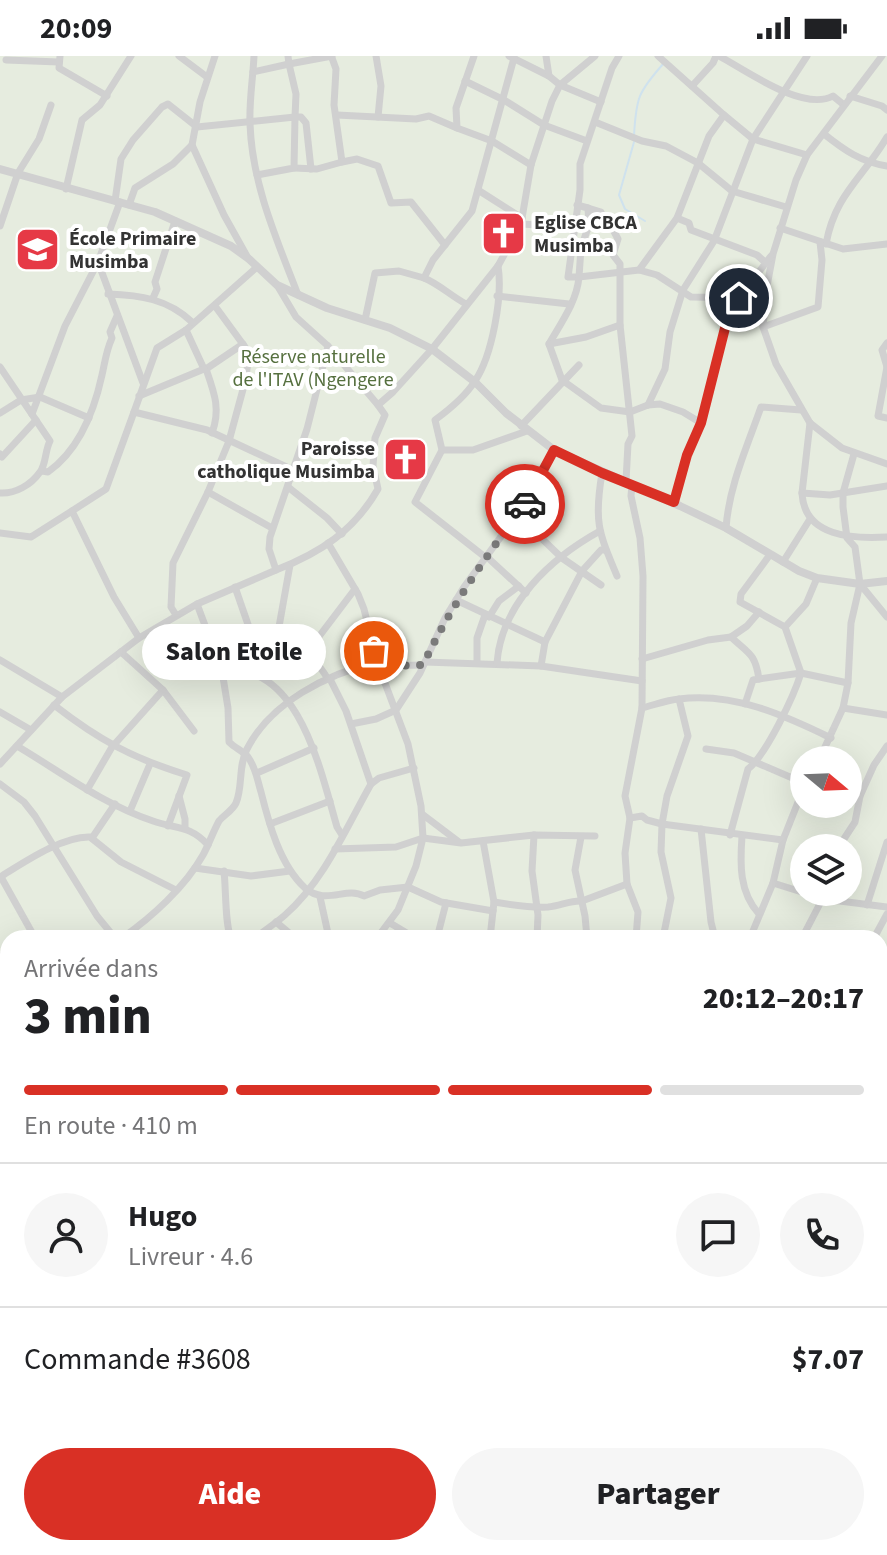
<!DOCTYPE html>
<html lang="fr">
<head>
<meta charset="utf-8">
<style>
	:root { --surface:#fff; --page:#f6f6f6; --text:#202124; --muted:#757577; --line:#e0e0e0; --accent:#d93025 }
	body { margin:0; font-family:"Source Sans 3",sans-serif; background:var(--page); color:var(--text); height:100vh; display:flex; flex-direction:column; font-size:30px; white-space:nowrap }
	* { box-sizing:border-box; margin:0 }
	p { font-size:26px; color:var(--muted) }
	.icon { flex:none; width:44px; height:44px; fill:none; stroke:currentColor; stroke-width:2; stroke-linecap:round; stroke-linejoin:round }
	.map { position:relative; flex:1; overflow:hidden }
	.details { position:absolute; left:0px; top:874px; width:888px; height:626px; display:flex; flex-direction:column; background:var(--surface); border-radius:24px 24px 0 0; box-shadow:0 8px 32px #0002 }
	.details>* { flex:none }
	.needle { width:52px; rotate:109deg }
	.controls { position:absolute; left:790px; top:690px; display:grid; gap:16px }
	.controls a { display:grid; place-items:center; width:72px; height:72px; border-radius:50%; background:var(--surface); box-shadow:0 8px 32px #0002; font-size:40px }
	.pin { position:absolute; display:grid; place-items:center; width:68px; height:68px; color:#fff; margin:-34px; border:4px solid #fff; border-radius:50%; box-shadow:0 2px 8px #0007 }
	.courier { position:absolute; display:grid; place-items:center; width:80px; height:80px; margin:-40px; border:6px solid #d93025; border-radius:50%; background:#fff; color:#222; box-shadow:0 2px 10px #0007 }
	.bubble { position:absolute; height:56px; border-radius:28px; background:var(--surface); box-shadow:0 8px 32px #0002; font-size:26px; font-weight:800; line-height:56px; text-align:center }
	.head em { font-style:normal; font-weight:800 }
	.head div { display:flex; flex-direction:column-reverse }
	.head { display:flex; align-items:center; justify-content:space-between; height:136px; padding:0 24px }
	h1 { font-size:52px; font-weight:800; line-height:60px }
	.bar { display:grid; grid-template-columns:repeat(4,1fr); gap:12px 8px; align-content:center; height:96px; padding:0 24px }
	.bar i { height:10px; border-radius:6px; background:var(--line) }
	.bar .active { background:var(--accent) }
	.bar p { grid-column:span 4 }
	.line { display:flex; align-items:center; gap:20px; padding:0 24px; border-top:2px solid var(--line) }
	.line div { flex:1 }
	.round { display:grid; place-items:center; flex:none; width:84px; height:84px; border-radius:42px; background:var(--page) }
	.button { display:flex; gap:16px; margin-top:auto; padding:16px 24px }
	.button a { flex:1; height:92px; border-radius:48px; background:var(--accent); color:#fff; font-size:32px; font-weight:800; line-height:92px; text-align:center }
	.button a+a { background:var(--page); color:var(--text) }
	.status { display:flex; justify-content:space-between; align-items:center; height:56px; padding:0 40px; background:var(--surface); direction:ltr }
	.status svg { height:22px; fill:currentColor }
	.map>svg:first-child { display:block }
	.green { fill:#e6ecdf; fill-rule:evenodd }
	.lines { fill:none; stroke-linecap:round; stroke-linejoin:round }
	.stream { stroke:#cfe2ee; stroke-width:2 }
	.minor { stroke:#d0d0d0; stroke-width:7 }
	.tertiary { stroke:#d0d0d0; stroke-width:8 }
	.done { stroke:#7a7a7a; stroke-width:8; stroke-dasharray:0 14.4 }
	.route { stroke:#d93025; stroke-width:10 }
	.labels { text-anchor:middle; stroke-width:8; stroke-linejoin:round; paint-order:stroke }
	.poi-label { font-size:20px; font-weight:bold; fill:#333; stroke:#fff; text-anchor:start }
	.park-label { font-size:20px; fill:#56703f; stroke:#fff }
</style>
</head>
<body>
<div class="status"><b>20:09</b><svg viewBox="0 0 49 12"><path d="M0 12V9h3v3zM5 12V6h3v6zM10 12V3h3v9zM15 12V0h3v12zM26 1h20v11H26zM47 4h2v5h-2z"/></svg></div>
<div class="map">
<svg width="887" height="1499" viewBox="0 0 887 1499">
	<rect width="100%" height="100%" fill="#fff"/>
	<path class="green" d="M0,0H887V1499H0ZM804,704H848V748H804ZM804,792H848V836H804ZM8,882H880V1492H8Z"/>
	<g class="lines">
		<g class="stream">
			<path d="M634,80C636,42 638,36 664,7"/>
			<polyline points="634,86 619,139 625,153 645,165"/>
			<polyline points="880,1283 887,1281"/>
			<polyline points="0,1289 8,1279"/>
		</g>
		<g class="minor">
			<polyline points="60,0 59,12 107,40"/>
			<polyline points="179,0 207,21"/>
			<path d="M254,0C253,22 249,45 250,68C252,128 277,184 298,239"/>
			<polyline points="288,0 289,8 332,0"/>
			<polyline points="376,0 381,30 378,61"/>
			<polyline points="474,0 456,52 457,72 492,85 531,109"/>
			<polyline points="509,0 549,20 560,29 601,46"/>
			<polyline points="546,0 549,20"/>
			<path d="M619,0L612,12L580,108V134L568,221H579C577,245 561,267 549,288L562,324L601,352L630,356L648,349L660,348L683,356L701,367"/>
			<path d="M719,0C747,15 803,56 833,40L844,49"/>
			<polyline points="882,0 807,99 796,124 773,198 767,230 763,271 776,308 810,367 842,392 887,408"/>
			<polyline points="332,2 336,13 334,49 342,106 357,103 378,110 391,147 411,146 445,189"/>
			<polyline points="6,4 59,6"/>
			<polyline points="253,16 289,8 296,38 295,61 301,61 306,67 311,113"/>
			<polyline points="465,25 504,44 544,69 587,85"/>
			<polyline points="692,30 713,7 716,0"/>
			<polyline points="850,40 882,50 887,54"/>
			<polyline points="337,59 416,63 429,60 457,72"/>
			<polyline points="724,59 753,83 807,99"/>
			<polyline points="595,66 642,85 666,90 698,107 732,135 786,151"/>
			<path d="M824,78C844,94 861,106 887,110"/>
			<polyline points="192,89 224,159 248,202"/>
			<polyline points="294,112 317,113 342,106"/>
			<polyline points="66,133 82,64 100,49 131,0"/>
			<polyline points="478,134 522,162"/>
			<polyline points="115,145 121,103 133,84 162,51 168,48 197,71 295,61 294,112 257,119"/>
			<polyline points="129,149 135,132 173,108 192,89 200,46 215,0"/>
			<polyline points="577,149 588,152 589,169 581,192 579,221 639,214 677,162 709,80 724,59 658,0"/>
			<polyline points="588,152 601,156 604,166 610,168 618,183 613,199 620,208 620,269 632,380 628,388 626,425"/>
			<polyline points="677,162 689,167 691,174 757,199 765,206"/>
			<polyline points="521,168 573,171"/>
			<polyline points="0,170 18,117 39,83 51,49"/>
			<polyline points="780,172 843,193 887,188"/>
			<path d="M826,188C835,138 863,122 887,81"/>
			<polyline points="98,206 143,327"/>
			<polyline points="257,211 186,274 157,292 134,356 207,374 293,414"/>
			<polyline points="639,214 657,219 691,241 739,242"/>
			<path d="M108,238C140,239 168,243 192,266"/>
			<polyline points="497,240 569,248"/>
			<polyline points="153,242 157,233 155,226 175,165"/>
			<path d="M466,248C451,240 439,228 424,222L433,204L472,155L514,2"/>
			<polyline points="365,264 375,217 399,215 424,222"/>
			<polyline points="763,271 818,251 822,204 820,186"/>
			<path d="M186,274L204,313H206C214,336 221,353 212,377"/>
			<polyline points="887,287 882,294 887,311"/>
			<polyline points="549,288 586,281 620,269"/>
			<polyline points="328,290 378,349 393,336 432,293 498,210 521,168 531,109 552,45 560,29 595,0"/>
			<path d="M0,311L50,385C45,394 46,409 40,416C31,429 15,438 0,437"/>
			<polyline points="887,311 878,360 887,362"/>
			<polyline points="206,313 243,288"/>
			<polyline points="139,340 204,313"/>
			<polyline points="648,349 665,313 670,276 683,234 714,185 753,83 807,0"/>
			<polyline points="134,356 106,433 72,455 114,541 139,582"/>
			<polyline points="0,357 21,344 40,341 89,362"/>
			<polyline points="32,358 65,270 98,206 120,146"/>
			<path d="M810,367L802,437C804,481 853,483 887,481"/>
			<polyline points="521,370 579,309"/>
			<polyline points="442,394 473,394 527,375"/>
			<polyline points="0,398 2,401 36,364"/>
			<path d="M42,415L48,416C79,394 94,356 102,319C105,306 106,295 112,282L110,276L117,260"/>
			<path d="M602,417C594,465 598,475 617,520"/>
			<polyline points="632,428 631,440 640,482 643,520 642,652 625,740 630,762 625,797 627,828 638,856 636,882"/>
			<polyline points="288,431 327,462 342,478"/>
			<polyline points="208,436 272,472"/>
			<polyline points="802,437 830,439 887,430"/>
			<polyline points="674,446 687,399 701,367 725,272 739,242 771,200"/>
			<path d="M726,472C729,430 747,391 761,351L801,354"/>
			<polyline points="0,477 31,481 72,455"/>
			<polyline points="538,479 562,502 601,529"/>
			<polyline points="328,487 358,538 364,553 377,606 408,688 421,750 423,782 416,810 398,854 377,882"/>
			<polyline points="486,500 526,537"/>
			<path d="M485,501L415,446L442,394L435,364C450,353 465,341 475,325C492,300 503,240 498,210"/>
			<polyline points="783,506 810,463"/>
			<path d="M276,514C320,497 354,475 378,433L373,410L375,382L385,359L378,349"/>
			<polyline points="860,528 887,561"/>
			<polyline points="235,531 252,580 236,613"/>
			<polyline points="456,544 545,586"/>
			<path d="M197,548L222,615L228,652L229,686C235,692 243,695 248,701C256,712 257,723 261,736C269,768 280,809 305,832C326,850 346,830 364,840L380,834L408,831L441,846L493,855"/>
			<polyline points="176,559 171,551 173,507 208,436 229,385 245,326 249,301 245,291 215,250"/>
			<polyline points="489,561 499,545 519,530"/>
			<polyline points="785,571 806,548 817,522"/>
			<path d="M252,580C293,583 306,588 328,623"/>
			<path d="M731,581C749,598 755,597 759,623L753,624L745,648"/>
			<polyline points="277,582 290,509"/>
			<polyline points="308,595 355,533"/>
			<polyline points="121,596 163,634 194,675"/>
			<polyline points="642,603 708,584 731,581 747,570 759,556"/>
			<polyline points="0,604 62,641"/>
			<polyline points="425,606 541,610 642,625"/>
			<polyline points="477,607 477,582 485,559"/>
			<path d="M497,607C501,548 551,502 600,475"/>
			<polyline points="378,610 423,609"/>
			<polyline points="541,610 545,586 582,515 601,494 606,494"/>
			<path d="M222,615C299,604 321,717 337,771L342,779"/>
			<polyline points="330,623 346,655 371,728"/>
			<polyline points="759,623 801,617 848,627"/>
			<path d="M54,649C99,684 132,702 187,719L168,770"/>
			<path d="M642,652C654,649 667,644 679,643C733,636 784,659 831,682"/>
			<polyline points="843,652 887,659"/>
			<polyline points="0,656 31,674"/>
			<polyline points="351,668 376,663 396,654 420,617 445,562 464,531 530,441 554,394"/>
			<path d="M17,690C61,716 104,749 153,765C176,773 190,769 208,789"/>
			<polyline points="706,693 734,697 804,727"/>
			<polyline points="819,704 843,652 848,627 851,567 860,528 855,491 847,482 843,451 843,437 854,398"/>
			<polyline points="0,708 62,641 139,582 197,548 276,514 269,493 270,481 307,373 328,290 296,261 277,229"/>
			<polyline points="257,717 314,692"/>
			<polyline points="0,728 24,746 35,760 97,860 115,882"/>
			<polyline points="87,734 112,691 163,634"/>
			<polyline points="179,740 185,763 185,772"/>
			<polyline points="860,740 874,709 887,690"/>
			<polyline points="130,755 150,708"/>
			<polyline points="422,758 459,786"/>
			<polyline points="630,762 642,760 647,764 662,768 783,784"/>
			<polyline points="270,768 330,745"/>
			<polyline points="701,773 711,866 715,882"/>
			<polyline points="534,779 532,815 538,859 537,882"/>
			<path d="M730,779L748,713C766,699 794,640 801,617L785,571L740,546L741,538L769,500"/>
			<path d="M742,780C740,808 739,836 759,858"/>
			<polyline points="581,781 575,814 585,860 587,882"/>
			<polyline points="92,782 115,748"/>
			<polyline points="483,785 494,846 490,882"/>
			<polyline points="838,792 855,766 860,740 848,739"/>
			<polyline points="335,793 396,791 423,782 461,787 534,779 595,780"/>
			<polyline points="195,812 251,820 290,815"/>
			<path d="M224,815C226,832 225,870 231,882"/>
			<path d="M0,821C23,807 62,780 90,781L121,806L176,834"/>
			<polyline points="1,821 35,882"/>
			<polyline points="773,827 824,843 887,851"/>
			<polyline points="320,841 329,882"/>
			<path d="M494,846C512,849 530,852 548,851C560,850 571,844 582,845L627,828"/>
			<polyline points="867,849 887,786"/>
			<polyline points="276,866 288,876 291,882"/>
			<polyline points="390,867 415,882"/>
			<path d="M122,882C152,861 185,831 203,799C209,788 213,776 219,765C224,759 233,754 236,747C243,731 238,710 247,693C271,646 327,618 377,606"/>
			<path d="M255,882C265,874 276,867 285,859C324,825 346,772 371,728L379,722L414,712"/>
			<polyline points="437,882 446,847"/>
			<polyline points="663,882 671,842 661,796 662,768 667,740 688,680 679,643"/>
			<polyline points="750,882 773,827 783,784 804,731"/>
			<polyline points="802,882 826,836"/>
			<polyline points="874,882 887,858"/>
			<polyline points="0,900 8,898"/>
			<polyline points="0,975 8,977"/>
			<polyline points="0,1015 8,1014"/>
			<polyline points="0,1056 8,1062"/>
			<polyline points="880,1093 887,1114"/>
			<polyline points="880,1120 887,1123"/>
			<polyline points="0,1128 8,1130"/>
			<polyline points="880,1171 887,1173"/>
			<polyline points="0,1205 8,1213"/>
			<polyline points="0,1225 8,1215"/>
			<polyline points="880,1241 887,1245"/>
			<polyline points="880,1307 887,1308"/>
			<polyline points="880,1369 887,1350"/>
			<polyline points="880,1407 887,1410"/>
			<polyline points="880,1434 887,1426"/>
			<polyline points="0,1472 8,1467"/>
			<polyline points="415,1492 434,1499"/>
			<polyline points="748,1492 776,1499"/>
			<polyline points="862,1492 868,1499"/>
			<polyline points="85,1494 86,1492"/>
			<polyline points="637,1496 674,1492"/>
			<polyline points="140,1499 141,1492"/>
			<polyline points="193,1499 210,1492"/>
			<polyline points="483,1499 486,1492"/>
			<polyline points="548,1499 550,1492"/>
			<polyline points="590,1499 592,1492"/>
			<polyline points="819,1499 824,1492"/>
		</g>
		<polyline class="tertiary" points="0,113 155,156 231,190 249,203 277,229 327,252 390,272 432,293 475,326 506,357 554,394 680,450 726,472 799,515 817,522 860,528 887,525"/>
	</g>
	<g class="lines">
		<path class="done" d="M374,595L378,610L423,609C452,548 485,502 525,448"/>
		<polyline class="route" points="525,448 554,394 602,417 674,446 687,399 701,367 725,272 739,242"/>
	</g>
	<defs>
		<symbol id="church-square" viewBox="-11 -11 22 22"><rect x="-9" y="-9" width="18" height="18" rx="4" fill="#e63946" stroke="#fff"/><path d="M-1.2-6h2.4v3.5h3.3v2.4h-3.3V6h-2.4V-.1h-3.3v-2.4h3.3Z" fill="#fff"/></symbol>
		<symbol id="school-square" viewBox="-11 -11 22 22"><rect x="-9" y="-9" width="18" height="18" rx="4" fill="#e63946" stroke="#fff"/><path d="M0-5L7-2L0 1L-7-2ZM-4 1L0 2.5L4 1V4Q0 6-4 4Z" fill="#fff"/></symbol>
	</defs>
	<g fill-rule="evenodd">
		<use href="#church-square" x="478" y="152" width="51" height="51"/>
		<use href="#school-square" x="12" y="168" width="51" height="51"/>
		<use href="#church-square" x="380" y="378" width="51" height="51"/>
	</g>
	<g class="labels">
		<g class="poi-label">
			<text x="534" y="173">Eglise CBCA<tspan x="534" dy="23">Musimba</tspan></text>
			<text x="69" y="189">École Primaire<tspan x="69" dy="23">Musimba</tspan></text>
			<text x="375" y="399" text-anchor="end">Paroisse<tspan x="375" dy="23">catholique Musimba</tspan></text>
		</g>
		<g class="park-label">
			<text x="313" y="307">Réserve naturelle<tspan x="313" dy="23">de l'ITAV (Ngengere</tspan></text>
		</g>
	</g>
</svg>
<div class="controls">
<a><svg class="needle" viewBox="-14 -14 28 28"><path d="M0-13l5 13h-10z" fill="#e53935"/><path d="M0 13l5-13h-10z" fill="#757577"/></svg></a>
<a><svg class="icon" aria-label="layers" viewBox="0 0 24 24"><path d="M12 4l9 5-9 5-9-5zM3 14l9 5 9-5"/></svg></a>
</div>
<div class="pin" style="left:374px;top:595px;background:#ea580c"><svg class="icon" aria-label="bag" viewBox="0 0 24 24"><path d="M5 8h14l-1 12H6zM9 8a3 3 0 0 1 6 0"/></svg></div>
<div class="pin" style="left:739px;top:242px;background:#1f2937"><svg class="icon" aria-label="home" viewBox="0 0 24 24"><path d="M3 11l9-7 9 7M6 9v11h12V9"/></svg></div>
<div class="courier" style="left:525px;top:448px"><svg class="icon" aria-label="car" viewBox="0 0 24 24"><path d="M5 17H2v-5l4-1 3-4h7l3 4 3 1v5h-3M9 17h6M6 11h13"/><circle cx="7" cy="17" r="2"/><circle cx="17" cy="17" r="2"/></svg></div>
<div class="bubble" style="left:142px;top:568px;width:184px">Salon Etoile</div>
<section class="details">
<div class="head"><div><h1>3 min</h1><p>Arrivée dans</p></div><em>20:12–20:17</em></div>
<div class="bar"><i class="active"></i><i class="active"></i><i class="active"></i><i></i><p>En route · 410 m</p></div>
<div class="line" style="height:144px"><a class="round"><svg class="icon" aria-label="person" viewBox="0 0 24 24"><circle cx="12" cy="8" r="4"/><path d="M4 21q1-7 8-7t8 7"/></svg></a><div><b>Hugo</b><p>Livreur · 4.6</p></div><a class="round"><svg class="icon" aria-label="chat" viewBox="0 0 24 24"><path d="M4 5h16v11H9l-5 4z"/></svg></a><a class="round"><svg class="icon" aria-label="phone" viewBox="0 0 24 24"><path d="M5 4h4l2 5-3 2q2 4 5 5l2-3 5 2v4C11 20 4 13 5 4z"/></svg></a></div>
<div class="line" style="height:104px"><div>Commande #3608</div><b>$7.07</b></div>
<div class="button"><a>Aide</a><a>Partager</a></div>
</section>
</div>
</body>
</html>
